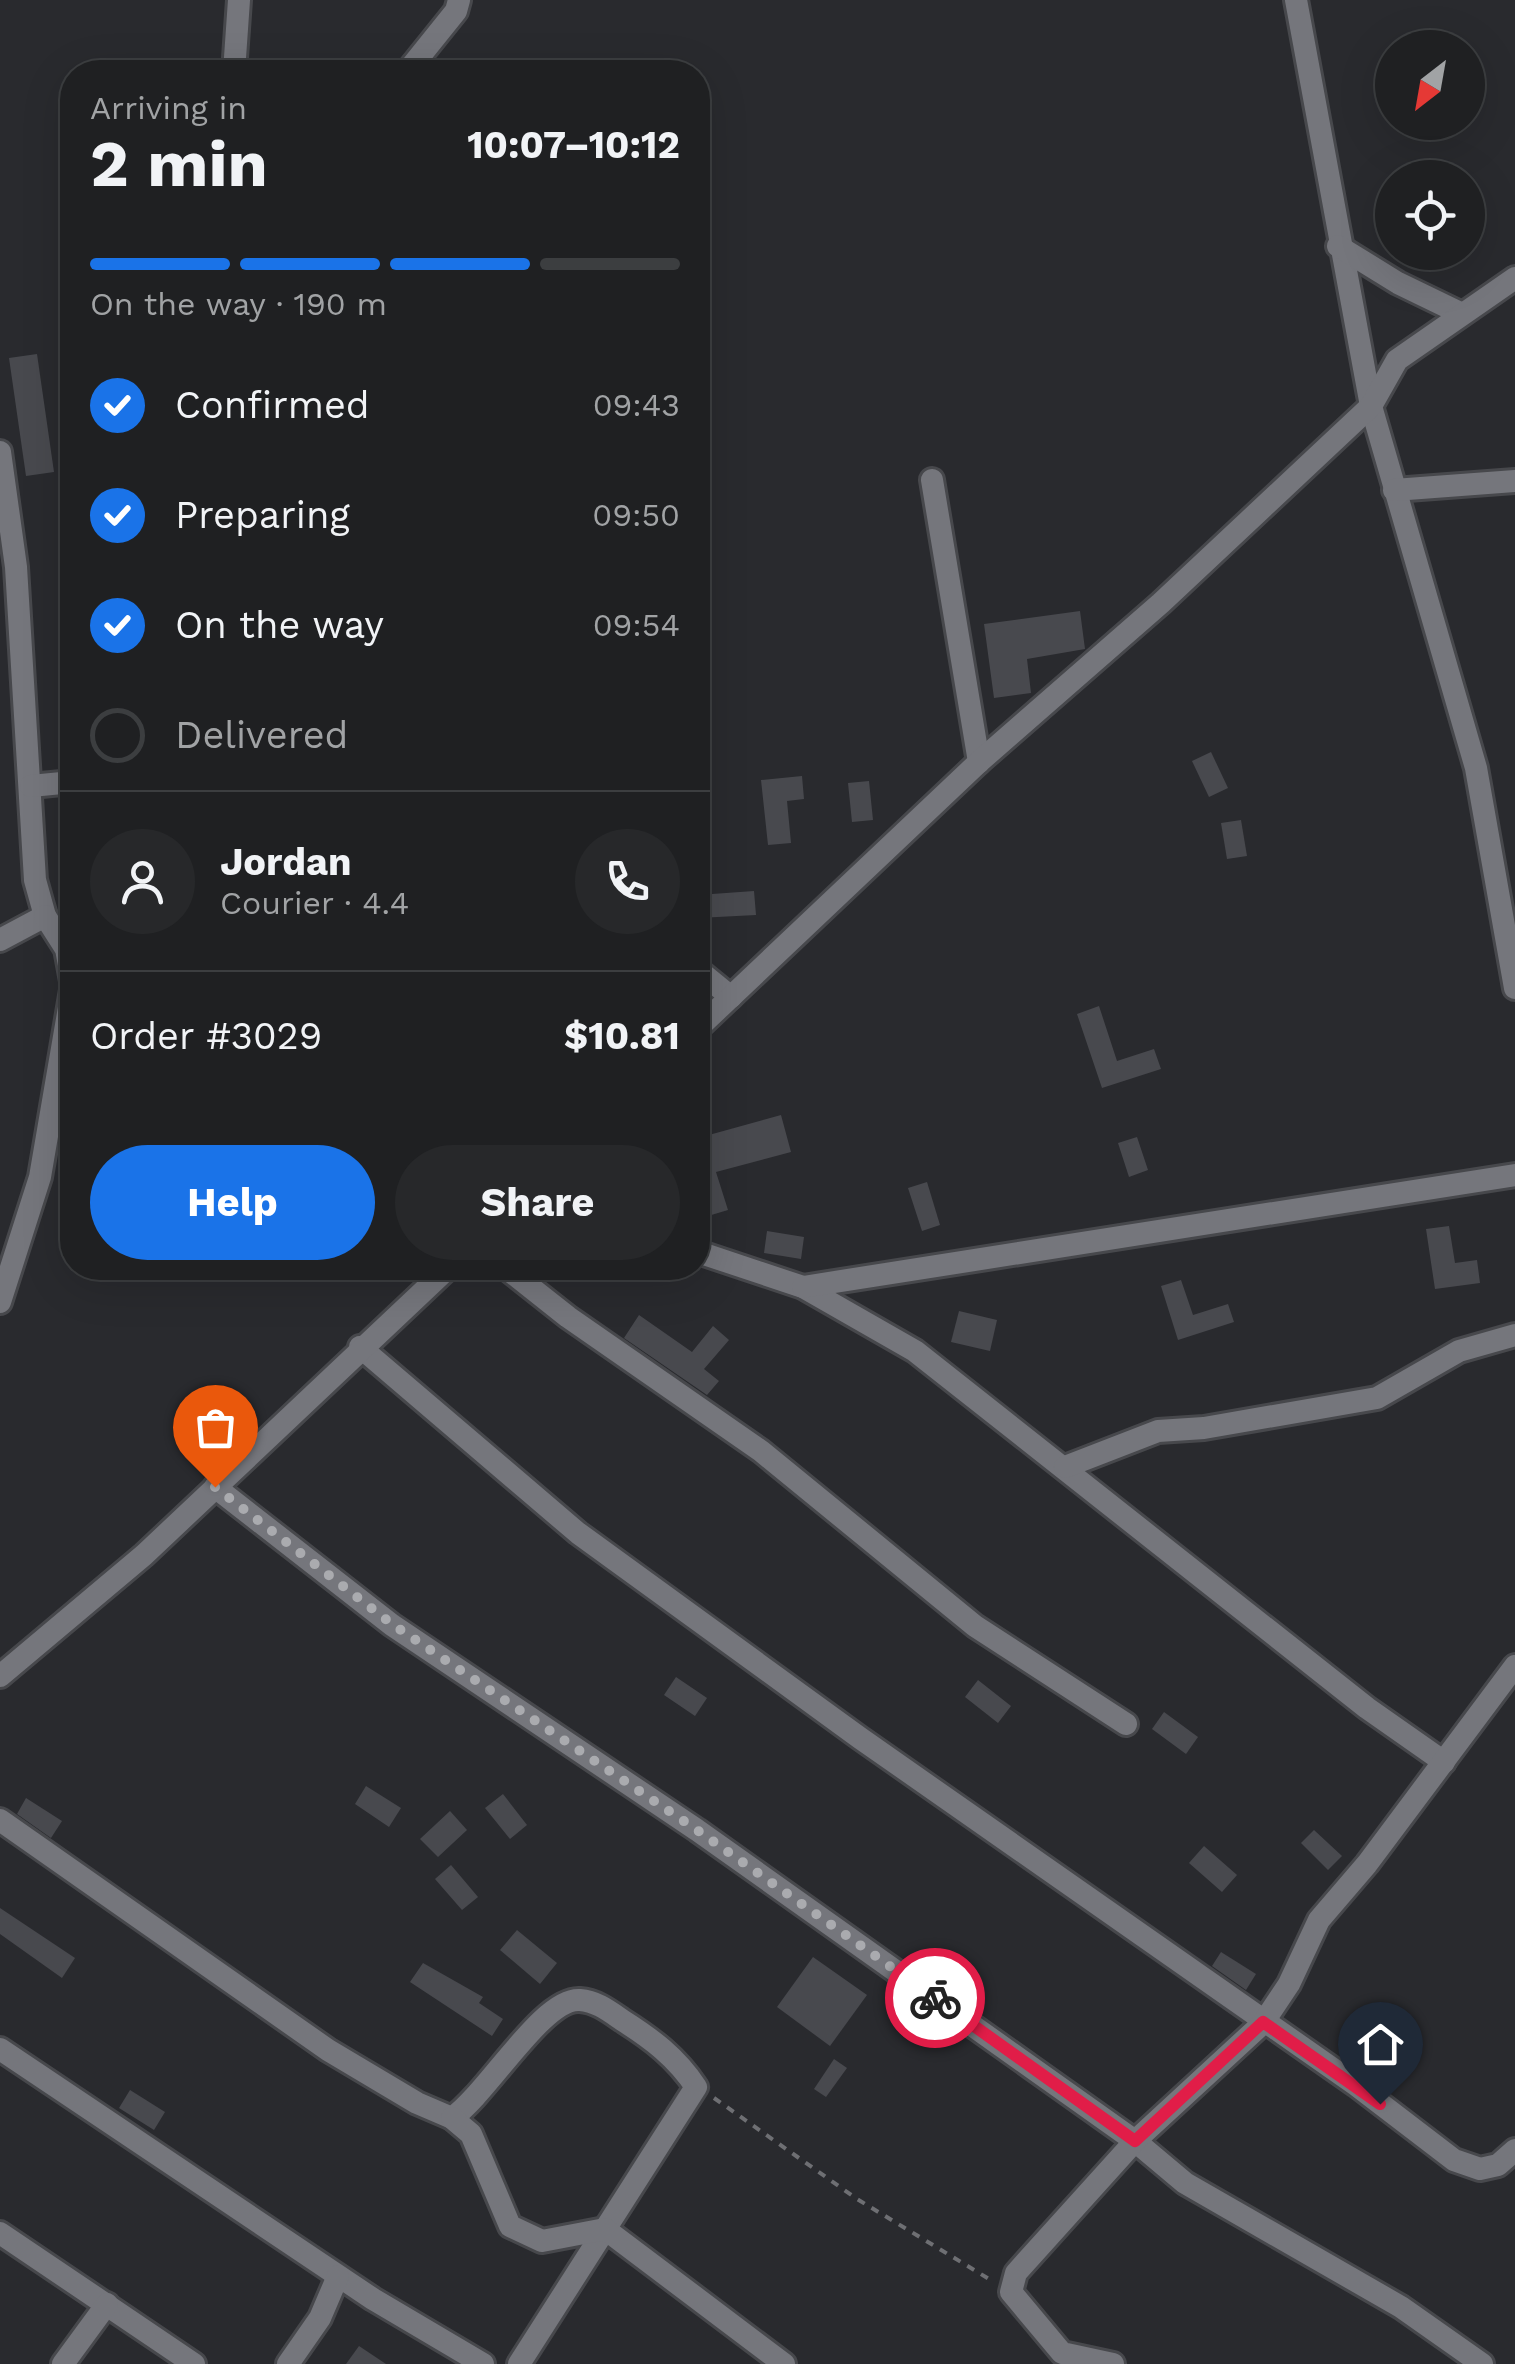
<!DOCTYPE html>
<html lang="en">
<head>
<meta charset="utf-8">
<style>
	:root { --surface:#1f2022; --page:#27282a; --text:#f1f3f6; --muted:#a1a3a5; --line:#3c3e40; --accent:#1a73e8 }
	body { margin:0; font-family:"Work Sans",sans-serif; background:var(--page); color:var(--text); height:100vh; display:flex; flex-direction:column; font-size:38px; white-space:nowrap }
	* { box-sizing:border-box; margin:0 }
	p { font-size:32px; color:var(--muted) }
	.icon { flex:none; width:55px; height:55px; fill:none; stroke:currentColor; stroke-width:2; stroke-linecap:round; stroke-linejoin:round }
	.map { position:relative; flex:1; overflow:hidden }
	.details { position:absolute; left:60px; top:60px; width:650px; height:1220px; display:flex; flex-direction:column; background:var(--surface); border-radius:40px; box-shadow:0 10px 40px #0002,0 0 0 2px var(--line) }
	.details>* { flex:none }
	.needle { width:65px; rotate:211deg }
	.controls { position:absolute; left:1375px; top:30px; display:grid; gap:20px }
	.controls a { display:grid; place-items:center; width:110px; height:110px; border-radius:50%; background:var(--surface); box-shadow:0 10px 40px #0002,0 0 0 2px var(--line); font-size:50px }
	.pin { position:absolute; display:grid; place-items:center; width:85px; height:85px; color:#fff; margin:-102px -42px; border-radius:50% 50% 50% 0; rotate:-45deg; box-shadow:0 0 10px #0007 }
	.pin .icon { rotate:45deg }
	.courier { position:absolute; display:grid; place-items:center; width:100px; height:100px; margin:-50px; border:8px solid #e11d48; border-radius:50%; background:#fff; color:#222; box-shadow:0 2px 12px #0007 }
	.summary em { font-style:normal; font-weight:700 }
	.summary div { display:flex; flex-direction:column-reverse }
	.summary { display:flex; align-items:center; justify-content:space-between; height:170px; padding:0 30px }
	h1 { font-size:65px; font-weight:700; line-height:75px }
	.bar { display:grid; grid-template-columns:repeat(4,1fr); gap:15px 10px; align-content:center; height:120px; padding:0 30px }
	.bar i { height:12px; border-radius:8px; background:var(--line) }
	.bar .active { background:var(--accent) }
	.bar p { grid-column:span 4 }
	.line { display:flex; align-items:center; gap:25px; padding:0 30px; border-top:2px solid var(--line) }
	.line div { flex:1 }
	.round { display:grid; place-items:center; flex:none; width:105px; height:105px; border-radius:52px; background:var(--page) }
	ol { padding:0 30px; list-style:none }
	li { display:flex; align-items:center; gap:30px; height:110px }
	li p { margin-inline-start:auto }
	li .icon { padding:10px; border-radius:50%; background:var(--accent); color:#fff; stroke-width:4 }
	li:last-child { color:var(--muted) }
	li i { width:55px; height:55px; border:5px solid var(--line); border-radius:50% }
	.primary-button { display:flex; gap:20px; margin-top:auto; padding:20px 30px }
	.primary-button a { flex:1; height:115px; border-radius:60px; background:var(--accent); color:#fff; font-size:40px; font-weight:700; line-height:115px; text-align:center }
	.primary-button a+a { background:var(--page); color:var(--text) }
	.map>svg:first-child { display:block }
	.building { fill:#48494e }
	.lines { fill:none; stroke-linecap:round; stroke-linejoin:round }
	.minor-casing { stroke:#47484c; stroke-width:28 }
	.path { stroke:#6e6f73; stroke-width:4; stroke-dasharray:8 8; stroke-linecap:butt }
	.minor { stroke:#75767c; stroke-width:22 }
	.done { stroke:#aaabaf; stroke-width:10; stroke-dasharray:0 18 }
	.route { stroke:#e11d48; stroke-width:12 }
</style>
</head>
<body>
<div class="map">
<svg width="1515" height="2364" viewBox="0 0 1515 2364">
	<rect width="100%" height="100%" fill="#292a2e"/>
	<g class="building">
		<polygon points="37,354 54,472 26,476 9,358"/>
		<polygon points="1080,611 1085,649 1027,659 1031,693 994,698 984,624"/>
		<polygon points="1211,752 1228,788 1209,797 1192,761"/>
		<polygon points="802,776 804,799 787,801 791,843 768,845 761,780"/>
		<polygon points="869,781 873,820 852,822 848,783"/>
		<polygon points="1241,820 1247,856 1227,859 1221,823"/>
		<polygon points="754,891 756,915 698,918 698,895"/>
		<polygon points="1099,1006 1117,1061 1154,1049 1161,1069 1102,1088 1077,1014"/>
		<polygon points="781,1115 791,1152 716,1172 728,1210 698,1219 698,1138"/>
		<polygon points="1137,1137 1148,1170 1129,1177 1118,1143"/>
		<polygon points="927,1182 940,1225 922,1231 908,1188"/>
		<polygon points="1449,1226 1455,1263 1477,1260 1480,1283 1435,1289 1426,1229"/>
		<polygon points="767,1231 804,1237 801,1259 764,1253"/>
		<polygon points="1181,1280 1193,1315 1228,1304 1234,1322 1178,1340 1161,1286"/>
		<polygon points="959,1311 997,1320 990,1351 951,1342"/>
		<polygon points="639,1315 692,1352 713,1326 729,1340 704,1369 719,1381 707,1395 624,1338"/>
		<polygon points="676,1677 707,1698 695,1716 664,1695"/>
		<polygon points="978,1680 1011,1706 998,1723 965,1697"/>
		<polygon points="1164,1712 1198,1737 1186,1754 1152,1729"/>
		<polygon points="366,1786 401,1808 389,1827 355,1804"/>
		<polygon points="503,1794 527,1825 510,1839 485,1808"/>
		<polygon points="26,1798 62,1821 51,1838 17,1814"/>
		<polygon points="450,1811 467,1830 438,1857 420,1839"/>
		<polygon points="1314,1830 1342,1856 1328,1870 1301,1843"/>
		<polygon points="1204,1846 1237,1875 1222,1892 1189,1863"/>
		<polygon points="451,1865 478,1897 462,1910 435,1879"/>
		<polygon points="0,1908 75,1958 62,1978 0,1934"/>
		<polygon points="517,1930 557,1963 540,1984 500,1950"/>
		<polygon points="1221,1952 1256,1974 1246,1990 1212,1966"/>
		<polygon points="813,1957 867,1995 830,2046 777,2007"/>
		<polygon points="423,1963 483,1997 479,2003 503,2019 492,2036 410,1982"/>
		<polygon points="834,2059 847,2068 826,2097 814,2089"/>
		<polygon points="130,2090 165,2112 154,2130 119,2108"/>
		<polygon points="359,2346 386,2364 346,2364"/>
	</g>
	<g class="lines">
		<defs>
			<g id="minor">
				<polyline points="1296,0 1371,406 1476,768 1515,988"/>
				<polyline points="234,72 239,0"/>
				<polyline points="407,72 456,11 459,0"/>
				<polyline points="1338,246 1398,283 1462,314"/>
				<polyline points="0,452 16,567 35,880 45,916 0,940"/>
				<polyline points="932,480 979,762"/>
				<polyline points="1394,490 1515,481"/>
				<polyline points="31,786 72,782"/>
				<polyline points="45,916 66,949 72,981"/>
				<polyline points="698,970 731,997"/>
				<polyline points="698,1028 979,762 1161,603 1371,406 1397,360 1515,278"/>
				<polyline points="698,1252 803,1287 915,1351 1367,1708 1444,1762"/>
				<polyline points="506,1268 568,1317 761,1451 975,1626 1126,1724"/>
				<polyline points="803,1287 1515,1175"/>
				<polyline points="0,1302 40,1177 72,990"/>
				<polyline points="360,1347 578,1533 860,1738 1356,2085 1454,2160 1480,2169 1498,2165 1515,2150"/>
				<polyline points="1065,1467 1158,1431 1204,1428 1377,1398 1459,1351 1515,1335"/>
				<polyline points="215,1487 392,1625 697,1830 1135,2141 1185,2183 1401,2307 1482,2364"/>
				<polyline points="0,1676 144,1555 448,1268"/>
				<path d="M0,1820L328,2050L417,2103L452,2118C489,2092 543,1997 580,2000C596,2001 609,2011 622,2020C652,2039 676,2057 696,2087L519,2364"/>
				<polyline points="0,2049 373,2299 483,2364"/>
				<polyline points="452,2118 471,2134 510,2226 542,2241 605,2229 784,2364"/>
				<polyline points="0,2233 194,2364"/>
				<polyline points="63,2364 107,2304"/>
				<polyline points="288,2364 320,2318 338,2276"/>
				<polyline points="1113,2364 1062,2353 1011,2292 1016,2273 1135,2141 1263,2023 1289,1984 1319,1920 1367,1864 1515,1666"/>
			</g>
		</defs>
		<use href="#minor" class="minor-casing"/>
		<polyline class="path" points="714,2098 857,2199 994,2282"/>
		<use href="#minor" class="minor"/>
	</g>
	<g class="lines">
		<polyline class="done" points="215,1487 392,1624 697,1830 935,1998"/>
		<polyline class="route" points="935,1998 1135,2141 1263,2022 1380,2104"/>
	</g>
</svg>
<div class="controls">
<a><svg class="needle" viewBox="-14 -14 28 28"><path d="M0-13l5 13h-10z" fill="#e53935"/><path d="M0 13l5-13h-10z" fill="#a1a3a5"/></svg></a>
<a><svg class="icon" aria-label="locate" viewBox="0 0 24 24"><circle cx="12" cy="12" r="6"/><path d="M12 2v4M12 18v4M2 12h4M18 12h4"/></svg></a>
</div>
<div class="pin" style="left:215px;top:1487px;background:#ea580c"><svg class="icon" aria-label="bag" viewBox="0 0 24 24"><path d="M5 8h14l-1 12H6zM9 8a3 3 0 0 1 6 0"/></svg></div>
<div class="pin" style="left:1380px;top:2104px;background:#1f2937"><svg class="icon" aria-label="home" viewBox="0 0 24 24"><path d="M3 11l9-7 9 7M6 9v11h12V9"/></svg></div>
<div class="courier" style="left:935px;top:1998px"><svg class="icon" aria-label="bike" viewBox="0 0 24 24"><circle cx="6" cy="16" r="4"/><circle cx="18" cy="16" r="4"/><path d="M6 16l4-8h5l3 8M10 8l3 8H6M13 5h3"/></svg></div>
<section class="details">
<div class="summary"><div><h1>2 min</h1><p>Arriving in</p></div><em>10:07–10:12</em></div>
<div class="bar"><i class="active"></i><i class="active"></i><i class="active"></i><i></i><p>On the way · 190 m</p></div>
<ol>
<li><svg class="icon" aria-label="check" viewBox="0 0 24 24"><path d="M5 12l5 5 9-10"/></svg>Confirmed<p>09:43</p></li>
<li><svg class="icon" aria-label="check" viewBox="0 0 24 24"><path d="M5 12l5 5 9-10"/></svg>Preparing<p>09:50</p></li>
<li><svg class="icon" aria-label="check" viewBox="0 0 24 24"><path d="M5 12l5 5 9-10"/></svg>On the way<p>09:54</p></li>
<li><i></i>Delivered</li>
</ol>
<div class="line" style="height:180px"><a class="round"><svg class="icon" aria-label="person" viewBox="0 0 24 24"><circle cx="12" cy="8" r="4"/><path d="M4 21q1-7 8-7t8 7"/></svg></a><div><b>Jordan</b><p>Courier · 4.4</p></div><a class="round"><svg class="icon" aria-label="phone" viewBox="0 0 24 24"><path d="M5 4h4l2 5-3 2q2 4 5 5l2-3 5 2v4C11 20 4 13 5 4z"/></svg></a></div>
<div class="line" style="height:130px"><div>Order #3029</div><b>$10.81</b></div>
<div class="primary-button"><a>Help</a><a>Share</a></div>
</section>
</div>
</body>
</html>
